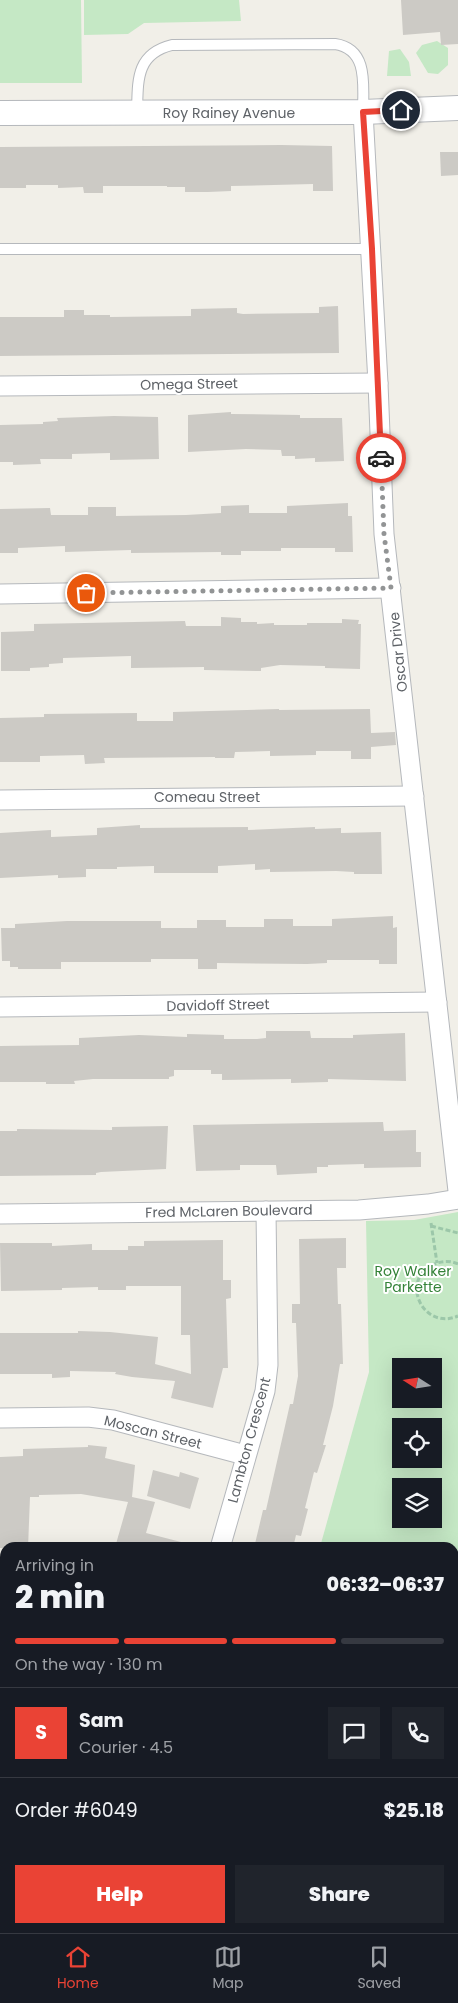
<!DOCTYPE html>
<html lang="en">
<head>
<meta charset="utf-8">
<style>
	:root { --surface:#171b24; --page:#20242c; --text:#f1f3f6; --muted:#9ea1a6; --line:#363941; --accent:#ea4335 }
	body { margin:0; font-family:Poppins,sans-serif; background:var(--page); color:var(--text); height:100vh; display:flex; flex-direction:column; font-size:19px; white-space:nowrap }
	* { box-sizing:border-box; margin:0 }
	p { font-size:16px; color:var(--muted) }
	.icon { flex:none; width:28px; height:28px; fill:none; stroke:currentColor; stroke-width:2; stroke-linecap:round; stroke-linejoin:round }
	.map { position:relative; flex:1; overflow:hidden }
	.drawer { position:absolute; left:0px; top:1542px; width:459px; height:391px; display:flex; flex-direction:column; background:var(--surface); border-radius:15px 15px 0 0; box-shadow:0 5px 20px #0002 }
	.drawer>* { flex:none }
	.needle { width:32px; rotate:282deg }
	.tools { position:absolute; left:392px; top:1358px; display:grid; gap:10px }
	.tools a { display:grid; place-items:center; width:50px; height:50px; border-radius:0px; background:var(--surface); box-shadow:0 5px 20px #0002; font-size:25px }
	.pin { position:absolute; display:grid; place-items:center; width:42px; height:42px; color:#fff; margin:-21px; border:2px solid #fff; border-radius:50%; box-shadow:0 1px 5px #0007 }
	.courier { position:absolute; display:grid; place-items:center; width:50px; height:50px; margin:-25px; border:4px solid #ea4335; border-radius:50%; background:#fff; color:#222; box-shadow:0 1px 6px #0007 }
	.overview em { font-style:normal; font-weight:800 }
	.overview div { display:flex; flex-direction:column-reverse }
	.overview { display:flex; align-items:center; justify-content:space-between; height:85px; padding:0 15px }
	h1 { font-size:32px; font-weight:800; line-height:38px }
	.bar { display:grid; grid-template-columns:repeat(4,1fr); gap:8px 5px; align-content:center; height:60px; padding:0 15px }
	.bar i { height:6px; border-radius:4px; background:var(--line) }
	.bar .on { background:var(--accent) }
	.bar p { grid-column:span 4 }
	.line { display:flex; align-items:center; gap:12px; padding:0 15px; border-top:1px solid var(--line) }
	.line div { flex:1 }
	.round { display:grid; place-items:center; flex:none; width:52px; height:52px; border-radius:0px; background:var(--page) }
	.primary-button { display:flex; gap:10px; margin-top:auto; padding:10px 15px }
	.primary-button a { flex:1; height:58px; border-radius:0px; background:var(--accent); color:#fff; font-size:20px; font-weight:800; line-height:58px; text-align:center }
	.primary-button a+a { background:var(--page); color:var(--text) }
	.tabs { display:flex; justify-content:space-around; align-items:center; height:70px; border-top:1px solid var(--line); background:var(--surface); font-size:14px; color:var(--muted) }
	.tabs a { display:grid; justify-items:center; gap:2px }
	.tabs .on { color:var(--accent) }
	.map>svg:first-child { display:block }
	.green { fill:#c5e8c5; fill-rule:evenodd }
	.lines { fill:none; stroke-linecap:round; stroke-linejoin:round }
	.stream { stroke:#aadaff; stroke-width:6 }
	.building { fill:#cccac5 }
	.service-casing { stroke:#b5b8bc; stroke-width:12 }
	.minor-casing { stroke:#b5b8bc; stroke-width:21 }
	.tertiary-casing { stroke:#b5b8bc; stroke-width:26 }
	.path { stroke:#9cc7a9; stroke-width:3; stroke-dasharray:5 2.5; stroke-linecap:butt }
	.service { stroke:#fff; stroke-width:10 }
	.minor { stroke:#fff; stroke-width:19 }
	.tertiary { stroke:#fff; stroke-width:24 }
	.done { stroke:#929495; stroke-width:5; stroke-dasharray:0 9 }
	.route { stroke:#ea4335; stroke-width:6 }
	.labels { text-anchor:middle; stroke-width:4; stroke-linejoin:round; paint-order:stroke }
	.street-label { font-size:14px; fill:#5f6368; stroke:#fff }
	.park-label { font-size:14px; fill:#348238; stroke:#fff }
</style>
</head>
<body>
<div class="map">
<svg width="458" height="1933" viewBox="0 0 458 1933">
	<rect width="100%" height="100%" fill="#f1efe8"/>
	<g class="green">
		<polygon points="0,0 81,0 82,83 0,83"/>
		<polygon points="84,0 239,0 241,21 144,23 128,34 84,35"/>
		<polygon points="437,41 448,48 448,65 438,74 428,73 416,53 422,45"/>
		<polygon points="400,49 409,62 411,76 387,76 389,51"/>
		<path d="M458,1212V1829L454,1834V1548L320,1547L369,1372L366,1221L414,1220ZM401,1366H434V1399H401ZM401,1426H434V1459H401ZM434,1486V1519H401V1486Z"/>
		<polygon points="65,1929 372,1929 369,1933 64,1933"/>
	</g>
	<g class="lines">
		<g class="stream">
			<polyline points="454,1580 458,1577"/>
			<polyline points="243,1933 246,1929"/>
		</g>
	</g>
	<g class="building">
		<polygon points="401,0 458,0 458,44 441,45 440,32 403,35"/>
		<polygon points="281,145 332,146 333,191 313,191 313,184 231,186 231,191 208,192 185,192 185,187 167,187 167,186 103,186 103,193 84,193 83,187 58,188 58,185 26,185 26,188 0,188 0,147"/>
		<polygon points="440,152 458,152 458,175 441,176"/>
		<polygon points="338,306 339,353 0,356 0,317 64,317 64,310 84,310 84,315 110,315 110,317 191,316 191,309 237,308 237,313 243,314 319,313 319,307"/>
		<polygon points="231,412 231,414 300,415 300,418 342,418 344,461 315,462 315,458 295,459 295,456 282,456 281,450 246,449 188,452 188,415"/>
		<polygon points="114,416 158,417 159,459 110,460 110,453 72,454 72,459 40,459 41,464 13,465 13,462 0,462 0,425 43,424 43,422 58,421 57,418"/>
		<polygon points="348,503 348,516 352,516 353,552 335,552 335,548 281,548 281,551 241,551 241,555 221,555 221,552 131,553 131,550 65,552 65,546 18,548 18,553 0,553 0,509 50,508 51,515 88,515 88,507 116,507 116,516 186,515 221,513 221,506 249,505 249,513 287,513 287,506"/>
		<polygon points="221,617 241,618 241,622 257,622 257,624 274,623 274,625 307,625 307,623 342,623 342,619 359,620 358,624 361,624 360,669 325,668 325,666 280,665 261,668 261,671 204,670 204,667 131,668 131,656 63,658 63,663 49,664 49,667 30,668 30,671 1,671 1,632 34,631 34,624 185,621 186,626 221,626"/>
		<polygon points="279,709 279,710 370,709 371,733 395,732 396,745 371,747 371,759 351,759 351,751 316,751 316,755 270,756 270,751 235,752 234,758 215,758 215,757 104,758 105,763 85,764 84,755 40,756 40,762 0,762 0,718 44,717 44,714 137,713 137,721 173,721 173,712"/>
		<polygon points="140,825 140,828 248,827 248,830 315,827 315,829 341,828 341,833 381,832 382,874 354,874 354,872 336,871 270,872 270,869 255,870 255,864 218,866 218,873 154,873 154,866 117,867 117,869 86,869 86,877 58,878 58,875 0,878 0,833 51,830 51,837 97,835 97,828"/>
		<polygon points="393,916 393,928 397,927 397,964 379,964 379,960 327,960 327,963 307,964 217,963 217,969 198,969 198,959 151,959 151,962 61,962 61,969 18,969 18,967 10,967 10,961 2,961 1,928 15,928 15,924 67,921 161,921 161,928 197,928 197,920 226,920 226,927 264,927 264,919 293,919 293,926 332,926 332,919"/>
		<polygon points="266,1031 310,1031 311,1038 353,1038 353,1035 405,1033 406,1081 328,1079 328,1082 291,1083 291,1079 222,1080 222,1074 211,1074 211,1070 174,1070 174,1076 169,1077 169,1079 93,1079 74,1081 75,1084 46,1084 46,1082 0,1082 0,1046 79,1045 79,1038 139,1035 187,1037 187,1034 224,1035 224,1039 257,1039 266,1038"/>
		<polygon points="383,1122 384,1131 416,1130 416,1152 421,1152 421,1167 364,1168 364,1164 328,1165 328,1167 317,1167 317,1173 277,1175 276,1165 240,1165 240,1170 196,1171 193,1125"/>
		<polygon points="168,1126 166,1169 101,1172 96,1173 96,1175 0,1176 0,1131 17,1131 17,1129 112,1130 112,1127"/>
		<polygon points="346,1238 346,1268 337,1268 338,1304 341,1304 343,1364 340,1364 333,1406 323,1445 326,1445 317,1473 314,1472 305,1508 308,1509 301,1536 296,1535 293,1548 254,1548 263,1510 266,1510 290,1404 293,1404 298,1376 296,1323 292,1323 292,1304 300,1304 299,1239"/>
		<polygon points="223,1240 223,1280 231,1280 231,1298 226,1299 228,1368 223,1368 213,1408 171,1398 175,1381 132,1377 115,1374 116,1372 70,1371 70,1377 52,1378 52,1374 0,1374 0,1333 78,1333 78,1331 110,1332 158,1337 155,1364 191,1374 190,1335 181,1335 181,1286 126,1286 126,1290 98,1290 98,1287 62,1288 62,1290 1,1291 0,1243 52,1243 52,1246 92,1244 92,1250 128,1250 128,1246 144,1246 144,1241"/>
		<polygon points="88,1445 107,1447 105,1458 135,1465 132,1497 155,1502 146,1533 181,1542 180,1548 122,1548 123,1545 116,1544 128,1502 81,1494 39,1495 39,1497 30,1497 28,1548 0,1548 0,1457 23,1456 23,1449 88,1447"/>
		<polygon points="153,1470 179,1477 180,1472 199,1478 190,1509 147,1496"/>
	</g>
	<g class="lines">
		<defs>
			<g id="service">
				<path d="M137,113C138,82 135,54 172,45L335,44C369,49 363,86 363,112"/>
				<polyline points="0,249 372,249"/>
			</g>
			<g id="minor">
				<polyline points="363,112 378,383 384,534 458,1191"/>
				<polyline points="0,386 378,383"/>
				<polyline points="0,594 391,588"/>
				<polyline points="0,800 414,796"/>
				<polyline points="0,1007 437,1002"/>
				<polyline points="0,1214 359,1210 428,1204 458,1199"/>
				<polyline points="0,1418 88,1417 113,1420 245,1455"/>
				<polyline points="220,1548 265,1391 268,1365 266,1211"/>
				<polyline points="0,1785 5,1785"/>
				<polyline points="43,1933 44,1929"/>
			</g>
			<polyline id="tertiary" points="0,113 363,112 458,108"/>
		</defs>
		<use href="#service" class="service-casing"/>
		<use href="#minor" class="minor-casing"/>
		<use href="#tertiary" class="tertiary-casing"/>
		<g class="path">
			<polyline points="431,1223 437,1263"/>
			<polyline points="431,1226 458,1233"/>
			<path d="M458,1264C449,1260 441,1261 432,1265C400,1281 423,1331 458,1316"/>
		</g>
		<use href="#service" class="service"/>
		<use href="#minor" class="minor"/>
		<use href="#tertiary" class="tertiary"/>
	</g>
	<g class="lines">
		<polyline class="done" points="86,593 391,588 384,534 381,458"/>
		<polyline class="route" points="381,458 372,249 363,112 401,110"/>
	</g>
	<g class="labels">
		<g class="street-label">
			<text x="229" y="118">Roy Rainey Avenue</text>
			<text transform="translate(189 384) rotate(-1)" y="5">Omega Street</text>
			<text transform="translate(398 652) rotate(-96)" y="5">Oscar Drive</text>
			<text x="207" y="802">Comeau Street</text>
			<text transform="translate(218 1005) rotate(-1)" y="5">Davidoff Street</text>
			<text transform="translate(229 1211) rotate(-1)" y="5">Fred McLaren Boulevard</text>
			<text transform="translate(153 1432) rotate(14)" y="5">Moscan Street</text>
			<text transform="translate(249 1440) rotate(-75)" y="5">Lambton Crescent</text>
		</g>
		<g class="park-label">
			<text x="413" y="1276">Roy Walker<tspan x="413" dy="16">Parkette</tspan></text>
		</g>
	</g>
</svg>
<div class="tools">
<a><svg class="needle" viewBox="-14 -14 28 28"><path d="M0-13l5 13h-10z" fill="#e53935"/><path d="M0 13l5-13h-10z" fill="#9ea1a6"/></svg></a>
<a><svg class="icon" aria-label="locate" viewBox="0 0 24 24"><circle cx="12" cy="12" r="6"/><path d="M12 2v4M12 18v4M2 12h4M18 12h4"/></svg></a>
<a><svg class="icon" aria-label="layers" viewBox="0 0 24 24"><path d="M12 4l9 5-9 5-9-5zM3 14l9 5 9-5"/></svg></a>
</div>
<div class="pin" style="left:86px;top:593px;background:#ea580c"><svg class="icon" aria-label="bag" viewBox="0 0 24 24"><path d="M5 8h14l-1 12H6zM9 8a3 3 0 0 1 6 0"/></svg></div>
<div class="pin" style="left:401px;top:110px;background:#1f2937"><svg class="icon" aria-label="home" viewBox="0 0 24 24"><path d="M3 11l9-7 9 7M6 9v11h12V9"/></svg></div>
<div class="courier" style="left:381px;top:458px"><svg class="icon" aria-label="car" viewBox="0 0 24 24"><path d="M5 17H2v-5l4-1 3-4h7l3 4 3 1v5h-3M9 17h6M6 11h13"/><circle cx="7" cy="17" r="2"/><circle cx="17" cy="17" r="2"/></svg></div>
<section class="drawer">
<div class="overview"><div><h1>2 min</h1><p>Arriving in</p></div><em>06:32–06:37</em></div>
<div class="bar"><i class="on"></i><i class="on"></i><i class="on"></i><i></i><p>On the way · 130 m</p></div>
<div class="line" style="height:90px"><b class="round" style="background:var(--accent);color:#fff">S</b><div><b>Sam</b><p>Courier · 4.5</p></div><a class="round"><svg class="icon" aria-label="chat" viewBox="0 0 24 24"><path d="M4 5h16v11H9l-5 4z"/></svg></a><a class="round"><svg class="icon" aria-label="phone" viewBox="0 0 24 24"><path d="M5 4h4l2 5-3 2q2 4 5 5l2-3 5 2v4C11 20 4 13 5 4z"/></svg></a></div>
<div class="line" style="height:65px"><div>Order #6049</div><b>$25.18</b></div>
<div class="primary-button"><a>Help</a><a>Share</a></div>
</section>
</div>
<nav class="tabs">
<a class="on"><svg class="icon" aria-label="home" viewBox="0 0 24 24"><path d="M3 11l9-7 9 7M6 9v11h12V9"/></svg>Home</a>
<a><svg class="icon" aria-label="map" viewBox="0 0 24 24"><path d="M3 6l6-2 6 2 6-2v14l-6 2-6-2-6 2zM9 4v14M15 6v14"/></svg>Map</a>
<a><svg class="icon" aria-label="saved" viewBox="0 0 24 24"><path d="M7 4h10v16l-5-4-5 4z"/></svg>Saved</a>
</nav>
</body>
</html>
